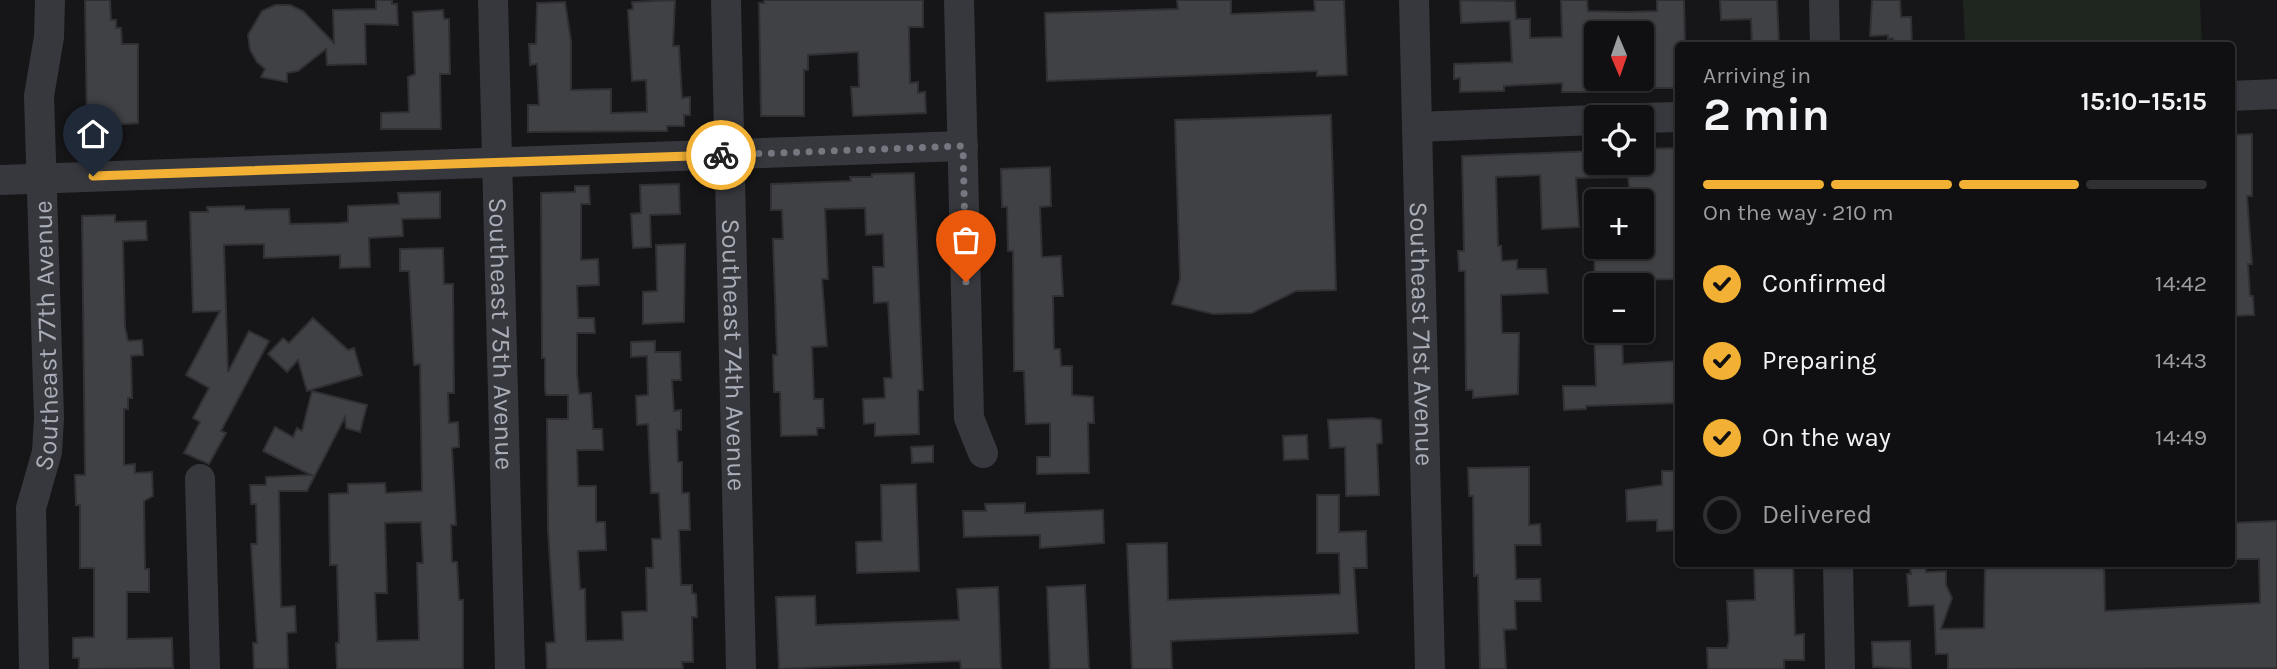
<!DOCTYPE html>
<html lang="en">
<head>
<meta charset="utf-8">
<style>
	:root { --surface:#101012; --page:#19191b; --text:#f1f3f6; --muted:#9c9d9f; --line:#303032; --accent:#f2b134 }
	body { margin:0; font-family:Karla,sans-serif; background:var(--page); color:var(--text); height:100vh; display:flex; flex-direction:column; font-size:26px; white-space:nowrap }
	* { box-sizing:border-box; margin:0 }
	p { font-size:23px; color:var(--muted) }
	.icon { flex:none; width:38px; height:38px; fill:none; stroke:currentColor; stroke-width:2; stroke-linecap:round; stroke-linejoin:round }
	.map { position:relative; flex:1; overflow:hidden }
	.sheet { position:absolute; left:1675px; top:42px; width:560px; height:525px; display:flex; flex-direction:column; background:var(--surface); border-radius:7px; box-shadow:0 2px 5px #0004,0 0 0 2px var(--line) }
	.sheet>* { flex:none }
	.needle { width:46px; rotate:178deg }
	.fabs { position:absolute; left:1584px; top:21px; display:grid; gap:14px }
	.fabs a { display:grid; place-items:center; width:70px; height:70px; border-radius:7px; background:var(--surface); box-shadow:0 2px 5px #0004,0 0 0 2px var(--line); font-size:35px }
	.pin { position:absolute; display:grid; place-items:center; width:60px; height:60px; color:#fff; margin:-72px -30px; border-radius:50% 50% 50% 0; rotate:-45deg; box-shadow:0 0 7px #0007 }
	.pin .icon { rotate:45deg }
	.courier { position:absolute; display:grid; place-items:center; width:70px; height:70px; margin:-35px; border:5px solid #f2b134; border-radius:50%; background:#fff; color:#222; box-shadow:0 2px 9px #0007 }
	.overview em { font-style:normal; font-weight:700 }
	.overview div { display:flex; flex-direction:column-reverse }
	.overview { display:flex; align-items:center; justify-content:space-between; height:119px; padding:0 28px }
	h1 { font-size:46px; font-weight:700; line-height:52px }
	.bar { display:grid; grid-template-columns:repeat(4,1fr); gap:10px 7px; align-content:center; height:84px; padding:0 28px }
	.bar i { height:9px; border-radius:5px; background:var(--line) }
	.bar .selected { background:var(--accent) }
	.bar p { grid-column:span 4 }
	ol { padding:0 28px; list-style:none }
	li { display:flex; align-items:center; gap:21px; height:77px }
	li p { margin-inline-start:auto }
	li .icon { padding:7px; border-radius:50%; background:var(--accent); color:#111; stroke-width:4 }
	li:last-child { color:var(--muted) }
	li i { width:38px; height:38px; border:4px solid var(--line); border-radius:50% }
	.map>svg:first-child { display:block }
	.green { fill:#1e261f }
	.building { fill:#404145; stroke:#303034; stroke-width:2; fill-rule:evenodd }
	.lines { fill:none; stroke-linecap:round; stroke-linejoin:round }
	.minor { stroke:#37383d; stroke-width:30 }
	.done { stroke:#757880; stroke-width:7; stroke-dasharray:0 12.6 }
	.route { stroke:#f2b134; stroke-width:9 }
	.labels { text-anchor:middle; stroke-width:6; stroke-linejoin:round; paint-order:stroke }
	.street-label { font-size:26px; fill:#a8adb8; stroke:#111113 }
</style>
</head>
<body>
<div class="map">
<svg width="2277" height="669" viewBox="0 0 2277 669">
	<rect width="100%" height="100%" fill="#161618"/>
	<polygon class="green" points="1963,0 2200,0 2202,45 1965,45"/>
	<g class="building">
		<polygon points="85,0 110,0 111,20 116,20 116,28 121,28 122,44 138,44 138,123 87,127"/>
		<polygon points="376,0 392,0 392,4 397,4 398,25 365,24 366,64 327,65 326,49 298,71 287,73 287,82 261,77 265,69 257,62 250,50 248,35 262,11 275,5 290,5 303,11 334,43 333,10 376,9"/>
		<polygon points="675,0 673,46 679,46 682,98 690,97 690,115 684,115 684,126 667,126 667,131 528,132 528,105 539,105 537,64 530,65 529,44 536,44 537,3 565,2 571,41 571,90 611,89 611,113 647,112 646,80 632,81 628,10 633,9 632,2"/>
		<polygon points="764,0 923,0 923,27 909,27 910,83 918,82 918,93 925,92 926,113 853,116 851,87 859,87 858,52 808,55 808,70 804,70 804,116 761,116 759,3 764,3"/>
		<polygon points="1177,0 1231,0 1231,14 1315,11 1314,0 1344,0 1347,75 1317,76 1317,71 1047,81 1045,13 1178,9"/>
		<polygon points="1460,0 1515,1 1516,19 1530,19 1530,38 1562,37 1561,0 1587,0 1588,11 1627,12 1657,11 1657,0 1684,0 1685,46 1678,46 1678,88 1642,88 1642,33 1586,33 1590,92 1562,92 1562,83 1504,86 1504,91 1460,92 1460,78 1454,79 1454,64 1512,62 1510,21 1461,23"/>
		<polygon points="1720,0 1777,0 1779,44 1752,45 1751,19 1721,20"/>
		<polygon points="1872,0 1900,0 1901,17 1911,17 1912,46 1894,46 1893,38 1888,39 1888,35 1870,36"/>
		<polygon points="443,10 444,19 449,19 450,74 440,74 441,129 381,129 381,113 409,112 408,77 415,74 413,12"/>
		<polygon points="1331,115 1336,290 1296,291 1252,313 1213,314 1172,304 1180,279 1175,120"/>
		<polygon points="2252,134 2252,196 2247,196 2252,264 2248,264 2250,296 2253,296 2254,315 2231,316 2231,135"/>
		<polygon points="1678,148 1678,279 1621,280 1621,285 1595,285 1594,247 1642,247 1642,201 1631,201 1628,177 1576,178 1579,227 1542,229 1540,175 1496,177 1498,246 1501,246 1502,261 1517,260 1517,269 1546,269 1548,293 1501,295 1502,333 1519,333 1518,394 1473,398 1473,390 1466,390 1465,271 1459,271 1458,251 1464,251 1462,156 1596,151 1596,163 1642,163 1642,149"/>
		<polygon points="1050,167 1051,206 1040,207 1042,257 1061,256 1063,296 1053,296 1054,349 1060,349 1061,366 1072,366 1072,395 1093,397 1094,423 1088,423 1089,473 1037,474 1037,457 1050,457 1050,423 1026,424 1024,371 1014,371 1013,251 1008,251 1007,207 1002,207 1001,169"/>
		<polygon points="914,173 923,390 918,390 919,434 875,436 875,423 864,424 863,399 885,398 884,378 892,378 888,302 874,303 873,267 884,267 883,234 866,235 865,208 825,209 828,279 822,279 827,346 812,347 814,399 823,399 824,428 817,428 817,435 781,436 780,392 774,392 773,355 777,355 773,239 783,239 782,210 771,210 771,184 851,181 850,177 872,177 872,174"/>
		<polygon points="679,184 680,214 650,215 651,247 633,248 631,214 641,213 640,185"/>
		<polygon points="575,186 589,186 590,204 581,204 581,260 598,259 599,285 577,286 578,318 594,318 595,333 577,333 577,373 579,394 591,393 593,429 602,429 603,450 577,450 578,486 596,486 596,522 605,522 606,550 578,551 580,589 585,589 586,641 623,640 622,612 647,611 646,568 653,568 652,539 661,539 659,493 651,493 648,424 637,425 636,396 648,395 647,356 631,357 631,342 655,341 655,352 680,352 681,380 672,380 674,411 681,410 681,430 677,430 678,462 682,462 682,493 689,493 690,530 679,530 681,585 692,585 692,593 696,594 697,617 692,617 693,662 682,662 683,669 547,669 546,643 555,642 548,529 547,419 568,419 568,395 546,395 545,390 545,358 542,358 541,193 575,192"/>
		<polygon points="440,192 440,218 402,219 403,236 369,238 370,267 340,268 340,255 264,258 264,244 224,245 228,372 249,331 269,341 221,431 226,433 209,464 184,453 200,422 193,418 209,388 186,375 220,311 193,312 190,212 208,212 207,207 244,206 245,210 289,209 290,224 339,223 348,222 348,206 399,204 398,193"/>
		<polygon points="115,215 115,222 146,221 147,240 123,241 125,327 128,341 142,340 143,355 131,356 132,398 128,398 128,409 124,409 124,465 135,464 135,473 152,472 153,496 144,501 145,569 149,569 149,592 127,592 127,639 172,638 173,668 79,669 79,658 73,658 73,638 94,637 94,568 80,568 80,505 76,505 75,475 85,475 82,216"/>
		<polygon points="685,244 684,322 643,324 643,292 657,291 656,245"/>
		<path d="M443,248L444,284H453L454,393H448L449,423L458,422L459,447L452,448L456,525H451L452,562H457L459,600H463V669H337L336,643H339L337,565H330L329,494L348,493V484L385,483L386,493L422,491L420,364L414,365L409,271H400V249ZM421,522L423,563H417L419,640L377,641L375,593H387L385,523Z"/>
		<polygon points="313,318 348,350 354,348 362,375 307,391 298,360 287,372 268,354 283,338 289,343"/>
		<polygon points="1594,331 1622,331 1623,364 1678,361 1678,403 1586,406 1586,409 1564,410 1563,386 1596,386"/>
		<polygon points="312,391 367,405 360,432 346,428 345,417 307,491 279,491 281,607 295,606 296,632 287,633 288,669 254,669 253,643 257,643 251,544 257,544 256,504 251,504 250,485 266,485 266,477 311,475 263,451 275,427 293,437 297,428 302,431"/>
		<polygon points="1373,418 1381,420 1382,443 1377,444 1379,495 1346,496 1345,447 1330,448 1328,420"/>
		<polygon points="1307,435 1308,459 1284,460 1283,436"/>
		<polygon points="933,446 933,462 912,463 911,447"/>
		<polygon points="1529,467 1529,525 1540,524 1541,545 1515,545 1516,579 1540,579 1541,601 1515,601 1516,629 1504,630 1506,669 1480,669 1478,575 1474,576 1473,496 1469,496 1468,468"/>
		<polygon points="1662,471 1678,471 1678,530 1657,531 1657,520 1627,521 1626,490 1662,485"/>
		<polygon points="916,484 919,571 857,573 856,542 882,541 881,485"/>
		<polygon points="1317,495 1339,495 1339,532 1366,531 1367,568 1354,568 1358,633 1171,641 1172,669 1132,669 1127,544 1167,543 1168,600 1340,594 1339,553 1317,553"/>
		<polygon points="1025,503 1025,513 1103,510 1104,543 1040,548 1040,535 964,537 963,511 986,511 985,504"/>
		<polygon points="2277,521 2277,668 1948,669 1948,654 1936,654 1934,605 1909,606 1907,574 1911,574 1910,568 1926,567 1926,572 1946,571 1946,585 1952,598 1941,629 1984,628 1985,564 2014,564 2014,567 2104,565 2105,611 2260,603 2259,559 2231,559 2231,523"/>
		<polygon points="1754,564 1793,564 1795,635 1804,634 1804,660 1784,660 1784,669 1708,669 1707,648 1727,648 1729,641 1727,601 1755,600"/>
		<polygon points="1085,585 1089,669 1050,669 1047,587"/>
		<polygon points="998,587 1001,669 961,669 960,661 779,669 776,597 815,596 816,625 959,620 957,589"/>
		<polygon points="1910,641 1911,669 1873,667 1872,642"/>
	</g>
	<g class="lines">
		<g class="minor">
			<path id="s1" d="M493,0L510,669"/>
			<path id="s2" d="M726,0L741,669"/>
			<polyline points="959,0 969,418 983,453"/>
			<path id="s3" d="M1414,0L1430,669"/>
			<polyline points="1824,0 1825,46"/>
			<polyline points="2231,96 2277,94"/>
			<polyline points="1642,118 1678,117"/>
			<polyline points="1417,127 1596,120"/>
			<polyline points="0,180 963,146"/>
			<polyline points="200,479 205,669"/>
			<polyline points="1838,564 1840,669"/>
			<path id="s4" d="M34,669L31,508L47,452L49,418L39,96L49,37L50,0"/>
		</g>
	</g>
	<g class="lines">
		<polyline class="done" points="721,155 963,146 966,282"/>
		<polyline class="route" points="93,176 721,155"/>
	</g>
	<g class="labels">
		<g class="street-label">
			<text dy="9" stroke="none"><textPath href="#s1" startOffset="334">Southeast 75th Avenue</textPath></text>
			<text dy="9" stroke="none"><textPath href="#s4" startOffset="336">Southeast 77th Avenue</textPath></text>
			<text dy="9" stroke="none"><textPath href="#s3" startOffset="334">Southeast 71st Avenue</textPath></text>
			<text dy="9" stroke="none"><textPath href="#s2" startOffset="355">Southeast 74th Avenue</textPath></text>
		</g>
	</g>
</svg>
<div class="fabs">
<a><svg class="needle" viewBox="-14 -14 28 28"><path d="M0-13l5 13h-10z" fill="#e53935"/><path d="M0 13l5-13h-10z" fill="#9c9d9f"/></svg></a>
<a><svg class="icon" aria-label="locate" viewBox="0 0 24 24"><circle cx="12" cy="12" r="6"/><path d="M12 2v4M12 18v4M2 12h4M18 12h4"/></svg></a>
<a>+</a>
<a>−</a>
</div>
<div class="pin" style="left:966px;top:282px;background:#ea580c"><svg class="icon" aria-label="bag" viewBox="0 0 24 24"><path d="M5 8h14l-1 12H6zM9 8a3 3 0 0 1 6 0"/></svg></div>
<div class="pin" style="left:93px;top:176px;background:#1f2937"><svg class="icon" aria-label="home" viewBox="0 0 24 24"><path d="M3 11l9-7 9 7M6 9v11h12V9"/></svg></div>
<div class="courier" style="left:721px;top:155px"><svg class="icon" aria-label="bike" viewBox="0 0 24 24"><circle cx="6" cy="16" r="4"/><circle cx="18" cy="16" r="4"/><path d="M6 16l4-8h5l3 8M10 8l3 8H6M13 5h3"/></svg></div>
<section class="sheet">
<div class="overview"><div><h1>2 min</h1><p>Arriving in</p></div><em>15:10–15:15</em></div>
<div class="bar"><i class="selected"></i><i class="selected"></i><i class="selected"></i><i></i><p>On the way · 210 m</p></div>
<ol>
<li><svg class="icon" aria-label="check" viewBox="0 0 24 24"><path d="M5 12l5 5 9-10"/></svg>Confirmed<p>14:42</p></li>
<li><svg class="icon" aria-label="check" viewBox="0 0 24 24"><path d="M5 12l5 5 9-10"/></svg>Preparing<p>14:43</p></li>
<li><svg class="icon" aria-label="check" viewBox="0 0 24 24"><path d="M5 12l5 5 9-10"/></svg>On the way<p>14:49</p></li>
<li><i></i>Delivered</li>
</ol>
</section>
</div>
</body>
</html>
